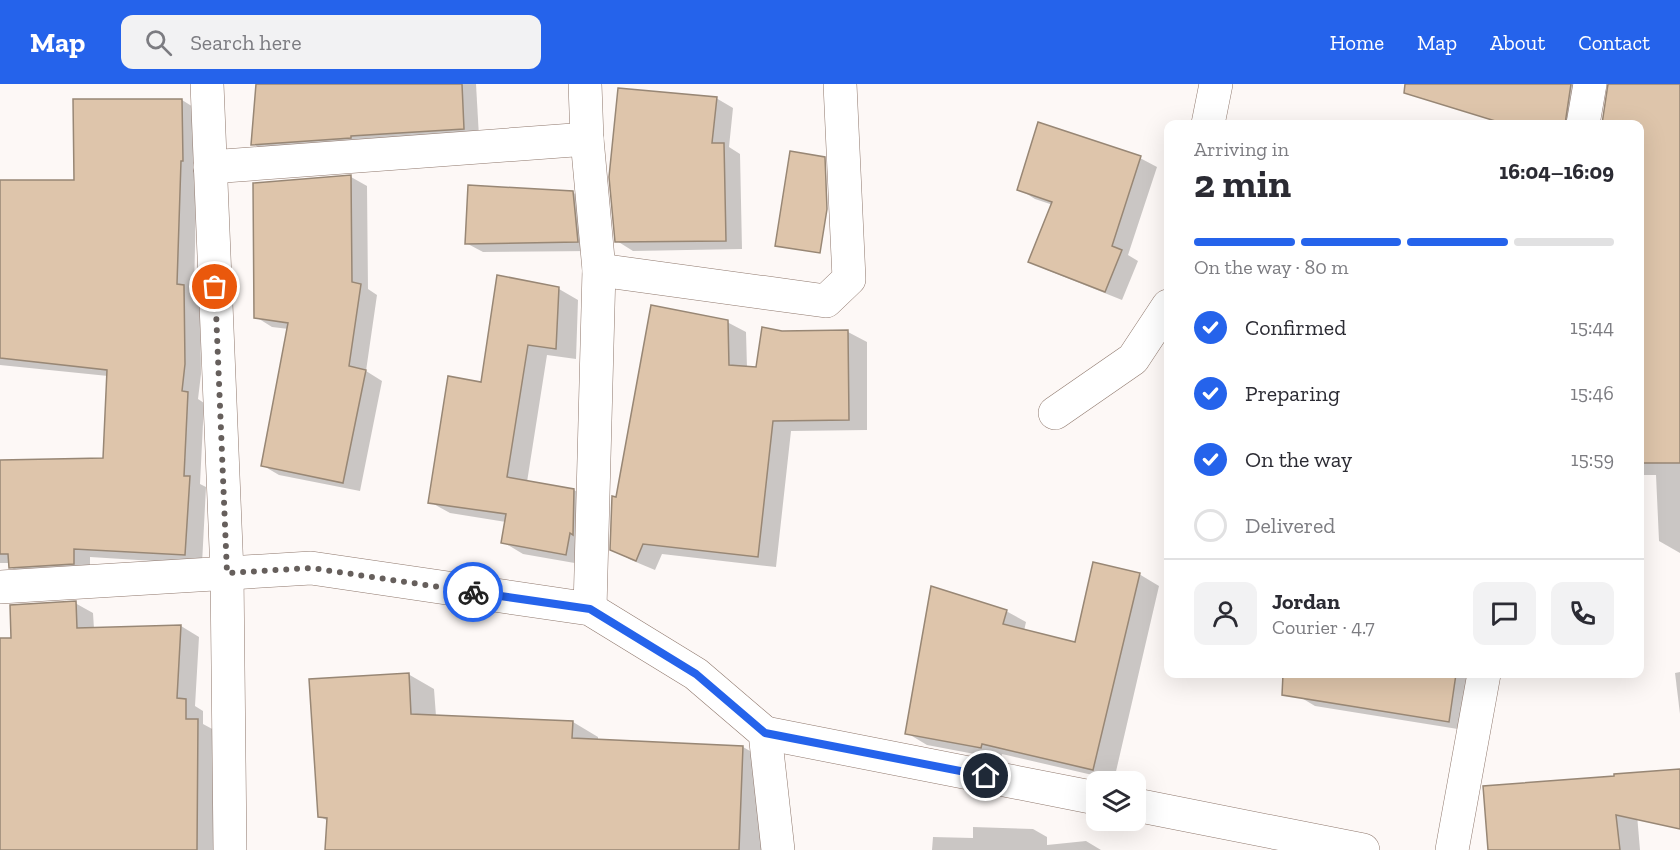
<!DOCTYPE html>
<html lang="en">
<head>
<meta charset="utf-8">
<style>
	:root { --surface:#fff; --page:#f2f2f3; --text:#2b2b33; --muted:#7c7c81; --line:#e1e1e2; --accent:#2563eb }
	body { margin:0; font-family:"Zilla Slab",serif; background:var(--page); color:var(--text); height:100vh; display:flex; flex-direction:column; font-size:22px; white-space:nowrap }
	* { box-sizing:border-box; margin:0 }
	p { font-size:20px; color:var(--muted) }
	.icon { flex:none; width:33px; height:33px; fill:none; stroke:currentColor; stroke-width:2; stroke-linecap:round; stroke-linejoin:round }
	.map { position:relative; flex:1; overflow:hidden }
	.drawer { position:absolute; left:1164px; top:36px; width:480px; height:558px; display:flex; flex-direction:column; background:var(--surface); border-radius:12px; box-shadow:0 6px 24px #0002 }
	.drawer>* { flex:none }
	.buttons { position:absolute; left:1086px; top:687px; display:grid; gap:12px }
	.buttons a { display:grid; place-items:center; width:60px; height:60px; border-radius:12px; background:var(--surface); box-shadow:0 6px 24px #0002; font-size:30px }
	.pin { position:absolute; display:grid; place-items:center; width:51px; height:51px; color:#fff; margin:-26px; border:3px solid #fff; border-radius:50%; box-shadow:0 2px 6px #0007 }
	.courier { position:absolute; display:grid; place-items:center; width:60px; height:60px; margin:-30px; border:4px solid #2563eb; border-radius:50%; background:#fff; color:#222; box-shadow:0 2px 8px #0007 }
	.summary em { font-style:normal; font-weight:800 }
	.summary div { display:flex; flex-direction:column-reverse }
	.summary { display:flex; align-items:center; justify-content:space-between; height:102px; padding:0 30px }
	h1 { font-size:39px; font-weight:800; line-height:45px }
	.bar { display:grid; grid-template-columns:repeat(4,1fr); gap:9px 6px; align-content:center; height:72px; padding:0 30px }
	.bar i { height:8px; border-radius:4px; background:var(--line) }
	.bar .current { background:var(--accent) }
	.bar p { grid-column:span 4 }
	.line { display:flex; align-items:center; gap:15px; padding:0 30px; border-top:2px solid var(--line) }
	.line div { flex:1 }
	.round { display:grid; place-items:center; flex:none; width:63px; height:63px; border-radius:12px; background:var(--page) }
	ol { padding:0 30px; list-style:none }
	li { display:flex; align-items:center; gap:18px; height:66px }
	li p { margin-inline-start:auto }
	li .icon { padding:6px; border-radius:50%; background:var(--accent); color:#fff; stroke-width:4 }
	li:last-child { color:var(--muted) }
	li i { width:33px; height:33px; border:3px solid var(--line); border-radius:50% }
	header { display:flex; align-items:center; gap:36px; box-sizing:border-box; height:84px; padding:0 30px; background:var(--accent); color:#fff }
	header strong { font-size:28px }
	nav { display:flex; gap:33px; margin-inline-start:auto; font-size:21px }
	.search { width:420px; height:54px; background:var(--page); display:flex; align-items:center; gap:15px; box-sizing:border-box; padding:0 21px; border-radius:12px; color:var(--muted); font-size:22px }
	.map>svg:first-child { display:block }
	.shadow { fill:#0003 }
	.building { fill:#dec5ab; stroke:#988775; stroke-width:1.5 }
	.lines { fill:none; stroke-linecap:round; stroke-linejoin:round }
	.minor-casing { stroke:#8f786d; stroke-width:34 }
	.minor { stroke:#fff; stroke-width:33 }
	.done { stroke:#665f5c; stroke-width:6; stroke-dasharray:0 10.8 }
	.route { stroke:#2563eb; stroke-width:8 }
</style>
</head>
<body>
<header>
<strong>Map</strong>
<div class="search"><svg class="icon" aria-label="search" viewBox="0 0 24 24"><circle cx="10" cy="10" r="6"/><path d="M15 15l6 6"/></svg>Search here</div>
<nav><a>Home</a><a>Map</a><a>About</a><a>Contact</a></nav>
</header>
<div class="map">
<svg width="1680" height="766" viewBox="0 0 1680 766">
	<rect width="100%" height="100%" fill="#fdf8f6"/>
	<g class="shadow">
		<polygon points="258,0 476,0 479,53 268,69 253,60"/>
		<polygon points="1507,0 1596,0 1587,40 1503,40 1496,36"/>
		<polygon points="1610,0 1680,0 1680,469 1659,457 1656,391 1640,391 1640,40 1603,40"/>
		<polygon points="716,14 733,24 729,63 740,70 742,165 633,167 617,157"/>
		<polygon points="182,16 198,26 194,208 200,212 201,290 198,315 204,319 200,400 206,403 202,480 90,473 90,488 27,492 10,483 10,479 0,479 0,377 104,375 108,292 0,281 0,97 75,98"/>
		<polygon points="1140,74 1157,83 1128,171 1138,177 1122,216 1047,186 1030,177 1053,121 1035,115 1019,105"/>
		<polygon points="351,93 367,102 368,205 377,211 366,287 382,297 360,407 279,391 262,381 289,245 272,243 256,233"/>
		<polygon points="572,108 589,118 594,167 483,168 466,159"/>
		<polygon points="559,205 578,216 576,275 547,271 527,398 574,406 594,418 586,481 523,470 503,458 506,438 450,429 430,418 482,300"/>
		<polygon points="727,238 746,248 747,284 757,284 848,248 867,258 867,346 791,347 776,483 662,470 655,486 631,476 612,465 617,414"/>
		<polygon points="1139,490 1159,502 1114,696 1002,670 1001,675 927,661 907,649 1006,527 1026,538 1024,547 1076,560"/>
		<polygon points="75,519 93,529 94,545 181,542 199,553 195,622 203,627 203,640 216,647 223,766 0,766 0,556 13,555"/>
		<polygon points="1680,588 1680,630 1675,589"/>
		<polygon points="408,590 434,605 436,632 573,638 598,653 598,656 743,663 769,678 765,766 327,766 328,737 319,732"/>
		<polygon points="1296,590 1473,590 1464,646 1315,622 1300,613 1305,595"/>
		<polygon points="1635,707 1640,766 1497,766"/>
		<polygon points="973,743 1033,745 1047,753 1047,761 1086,757 1101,766 932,766 933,753 973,754"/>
	</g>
	<g class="building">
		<polygon points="256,0 462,0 464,45 351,52 351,54 251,61"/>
		<polygon points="1405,0 1571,0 1565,40 1505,40 1404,9"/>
		<polygon points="1608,0 1680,0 1680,379 1640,379 1640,40 1602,40"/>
		<polygon points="618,4 717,13 712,59 724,59 726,157 615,158 609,93"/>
		<polygon points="73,15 182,15 183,77 181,77 177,200 184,201 185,280 182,307 188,308 184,392 190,392 185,471 74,465 74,480 9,484 8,470 0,470 0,376 103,374 107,286 0,274 0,96 74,96"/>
		<polygon points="1038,38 1141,72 1112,162 1122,166 1105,208 1028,178 1052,118 1017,106"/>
		<polygon points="790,67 825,73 827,125 820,169 775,162"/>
		<polygon points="351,91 352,198 361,200 349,282 366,286 343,399 261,382 288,239 254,234 253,99"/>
		<polygon points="468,101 573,107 578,158 465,160"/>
		<polygon points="497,191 559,203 556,265 528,261 507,393 574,405 573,451 570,449 566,471 501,459 506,430 428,419 448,292 481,298"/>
		<polygon points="651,221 728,236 729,281 756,283 762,243 782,247 848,246 849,336 773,337 758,473 643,460 636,477 610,466 612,412 616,413"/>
		<polygon points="1093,478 1140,489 1093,686 982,660 981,664 905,650 931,502 1007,526 1003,540 1075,558"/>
		<polygon points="76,517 77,544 181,541 177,614 186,615 186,635 198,635 197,766 0,766 0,554 11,554 10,521"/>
		<polygon points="409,589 411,630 573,637 572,654 743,662 739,766 325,766 327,734 318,733 309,595"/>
		<polygon points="1283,590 1456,590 1449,638 1282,611"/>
		<polygon points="1680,685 1680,745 1616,731 1620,766 1488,766 1483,702 1614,692 1614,690"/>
	</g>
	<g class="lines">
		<defs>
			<g id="minor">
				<polyline points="207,0 227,489 230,766"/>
				<polyline points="1208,40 1216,0"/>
				<polyline points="1583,40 1590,0"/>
				<polyline points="587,55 599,186 590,525"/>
				<polyline points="210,83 587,55 585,0"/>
				<polyline points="599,186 826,217 849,195 840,0"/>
				<polyline points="1055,329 1133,275 1168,222"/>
				<polyline points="0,503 311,484 590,525 696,590 765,649 778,766"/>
				<polyline points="765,649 1096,714"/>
				<polyline points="1136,721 1363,766"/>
				<polyline points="1452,766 1484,590"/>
			</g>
		</defs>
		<use href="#minor" class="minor-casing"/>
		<use href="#minor" class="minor"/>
	</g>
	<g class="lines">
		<polyline class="done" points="215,203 227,489 311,484 473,508"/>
		<polyline class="route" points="473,508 590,525 696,590 765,649 986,692"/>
	</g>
</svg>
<div class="buttons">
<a><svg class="icon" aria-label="layers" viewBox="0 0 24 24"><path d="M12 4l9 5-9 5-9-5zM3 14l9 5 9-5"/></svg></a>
</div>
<div class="pin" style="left:215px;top:203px;background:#ea580c"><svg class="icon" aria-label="bag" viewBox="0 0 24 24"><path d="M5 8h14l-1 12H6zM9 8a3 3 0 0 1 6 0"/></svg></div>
<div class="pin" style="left:986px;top:692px;background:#1f2937"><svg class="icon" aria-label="home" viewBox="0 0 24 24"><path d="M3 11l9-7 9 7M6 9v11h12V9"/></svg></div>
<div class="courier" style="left:473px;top:508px"><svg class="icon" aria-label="bike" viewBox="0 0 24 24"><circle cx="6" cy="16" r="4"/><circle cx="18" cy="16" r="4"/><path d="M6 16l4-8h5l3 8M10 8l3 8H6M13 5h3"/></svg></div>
<section class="drawer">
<div class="summary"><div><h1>2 min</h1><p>Arriving in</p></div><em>16:04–16:09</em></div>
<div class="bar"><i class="current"></i><i class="current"></i><i class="current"></i><i></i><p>On the way · 80 m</p></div>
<ol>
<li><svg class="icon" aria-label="check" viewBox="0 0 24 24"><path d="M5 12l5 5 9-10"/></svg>Confirmed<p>15:44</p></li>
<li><svg class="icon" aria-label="check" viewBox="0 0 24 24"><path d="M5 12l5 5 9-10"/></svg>Preparing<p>15:46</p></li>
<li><svg class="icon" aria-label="check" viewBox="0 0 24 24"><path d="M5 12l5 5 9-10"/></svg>On the way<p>15:59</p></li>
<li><i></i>Delivered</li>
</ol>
<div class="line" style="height:108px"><a class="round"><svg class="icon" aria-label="person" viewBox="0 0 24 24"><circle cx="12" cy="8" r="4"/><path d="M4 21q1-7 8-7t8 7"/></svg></a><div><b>Jordan</b><p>Courier · 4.7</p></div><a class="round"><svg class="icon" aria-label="chat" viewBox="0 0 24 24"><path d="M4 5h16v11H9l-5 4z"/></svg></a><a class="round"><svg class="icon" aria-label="phone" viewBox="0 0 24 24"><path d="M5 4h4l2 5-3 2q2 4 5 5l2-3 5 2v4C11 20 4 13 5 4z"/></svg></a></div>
</section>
</div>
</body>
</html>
